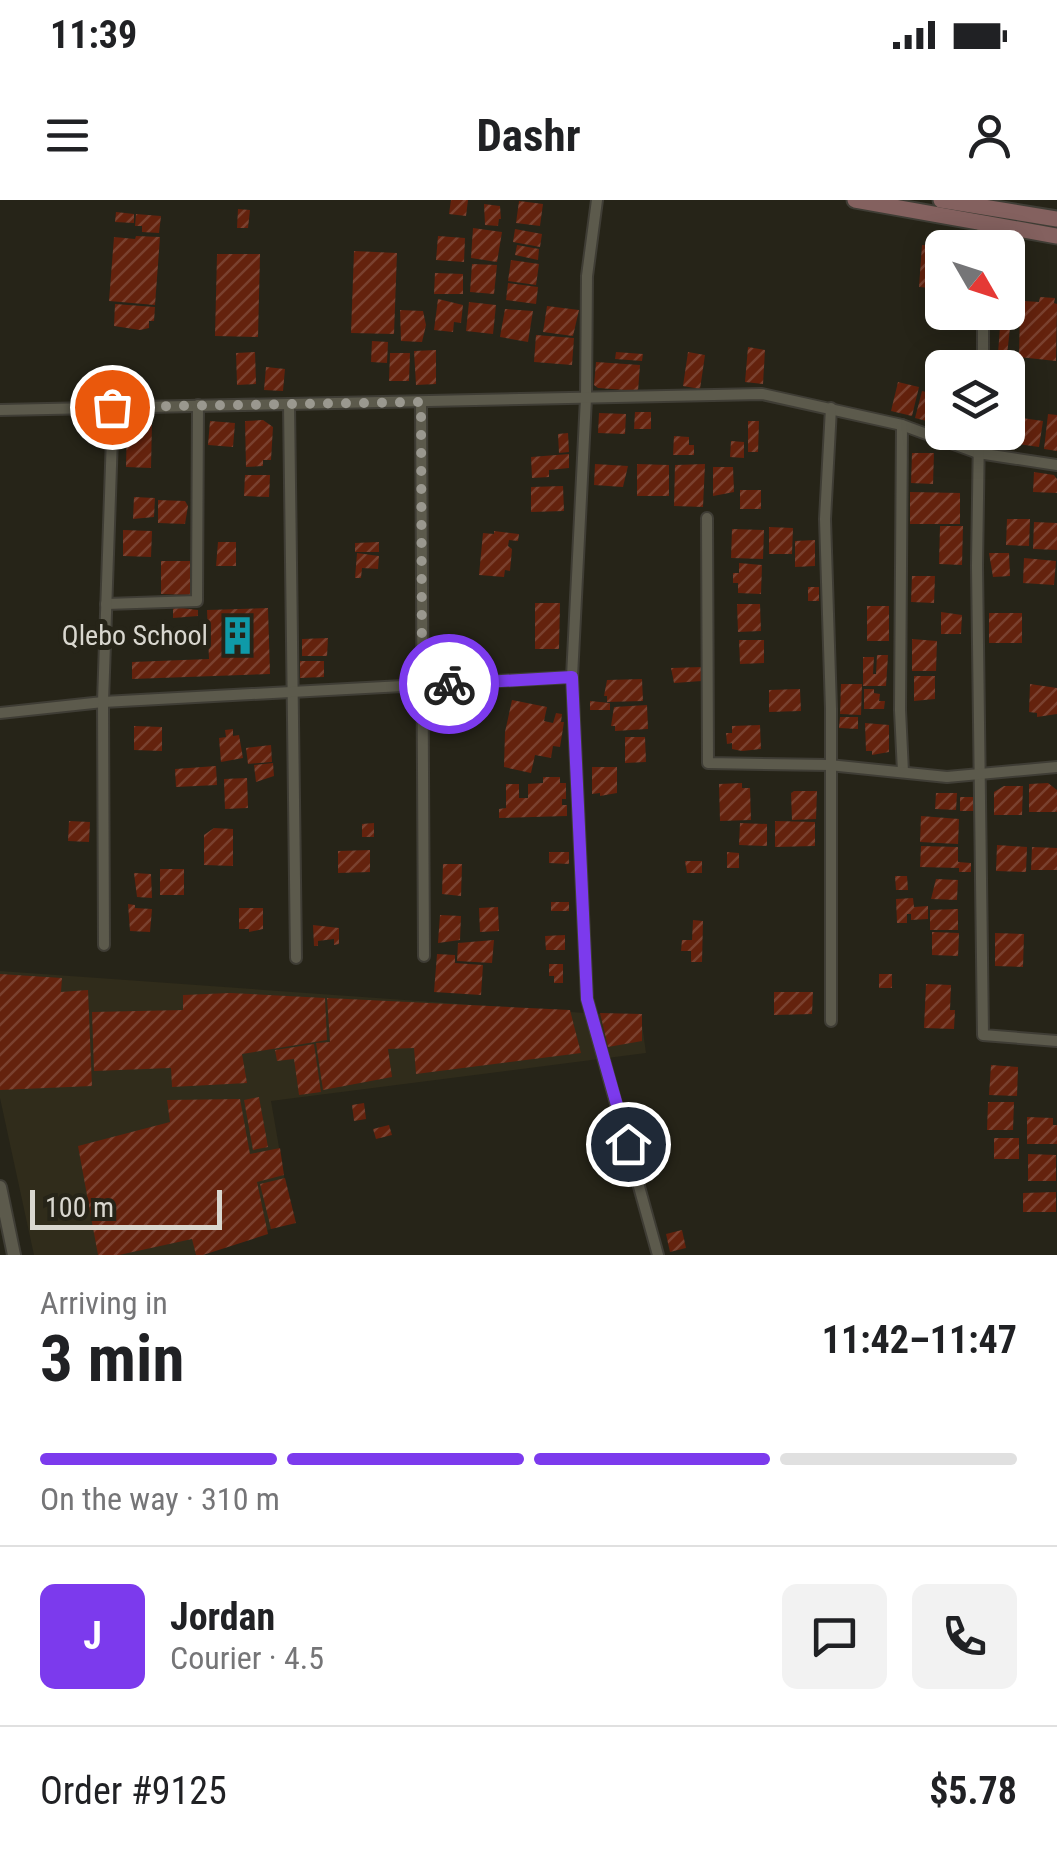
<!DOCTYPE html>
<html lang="en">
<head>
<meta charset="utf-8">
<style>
	:root { --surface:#fff; --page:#f2f2f2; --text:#202124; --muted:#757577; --line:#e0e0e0; --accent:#7c3aed }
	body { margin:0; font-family:"Roboto Condensed",sans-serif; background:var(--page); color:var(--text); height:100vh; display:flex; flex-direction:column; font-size:38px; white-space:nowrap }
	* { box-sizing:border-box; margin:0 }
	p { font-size:32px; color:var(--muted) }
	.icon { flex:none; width:55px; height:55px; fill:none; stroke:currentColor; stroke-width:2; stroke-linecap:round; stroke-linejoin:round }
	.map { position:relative; height:1055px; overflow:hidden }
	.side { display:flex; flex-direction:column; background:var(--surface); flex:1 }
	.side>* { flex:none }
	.needle { width:65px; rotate:129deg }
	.controls { position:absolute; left:925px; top:30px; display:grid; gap:20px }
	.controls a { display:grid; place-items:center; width:100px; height:100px; border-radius:15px; background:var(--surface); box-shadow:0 5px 25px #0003; font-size:50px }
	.scale { position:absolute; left:30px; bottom:25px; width:192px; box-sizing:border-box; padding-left:10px; border:5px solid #d9d7cf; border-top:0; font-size:28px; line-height:35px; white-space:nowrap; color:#d9d7cf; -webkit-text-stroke:8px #262418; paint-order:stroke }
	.pin { position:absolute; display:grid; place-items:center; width:85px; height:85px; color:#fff; margin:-42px; border:5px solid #fff; border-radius:50%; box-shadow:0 2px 10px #0007 }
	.courier { position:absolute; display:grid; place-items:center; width:100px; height:100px; margin:-50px; border:8px solid #7c3aed; border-radius:50%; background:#fff; color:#222; box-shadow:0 2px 12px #0007 }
	.overview em { font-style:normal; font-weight:700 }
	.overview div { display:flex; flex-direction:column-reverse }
	.overview { display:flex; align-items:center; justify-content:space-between; height:170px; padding:0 40px }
	h1 { font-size:65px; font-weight:700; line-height:75px }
	.bar { display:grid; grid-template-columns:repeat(4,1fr); gap:15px 10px; align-content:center; height:120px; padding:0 40px }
	.bar i { height:12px; border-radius:8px; background:var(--line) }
	.bar .on { background:var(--accent) }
	.bar p { grid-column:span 4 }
	.line { display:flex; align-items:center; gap:25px; padding:0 40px; border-top:2px solid var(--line) }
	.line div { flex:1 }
	.round { display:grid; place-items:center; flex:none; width:105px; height:105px; border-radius:15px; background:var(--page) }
	.status { display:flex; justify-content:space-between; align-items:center; height:70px; padding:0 50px; background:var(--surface); direction:ltr }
	.status svg { height:28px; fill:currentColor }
	header { display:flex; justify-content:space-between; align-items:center; height:130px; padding:0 40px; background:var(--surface); font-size:45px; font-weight:700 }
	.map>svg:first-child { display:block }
	.built { fill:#302c1b }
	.building { fill:url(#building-hatch) }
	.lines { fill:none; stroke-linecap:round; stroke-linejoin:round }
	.minor-casing { stroke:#3f3d35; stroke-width:14 }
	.tertiary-casing { stroke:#3f3d35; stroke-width:16 }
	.secondary-casing { stroke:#3f3d35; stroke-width:19 }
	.minor { stroke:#5c5a4c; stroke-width:10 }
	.tertiary { stroke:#5c5a4c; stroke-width:12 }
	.secondary { stroke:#84615f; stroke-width:15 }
	.done { stroke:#9a988f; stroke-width:10; stroke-dasharray:0 18 }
	.route { stroke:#7c3aed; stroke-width:12 }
	.labels { text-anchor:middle; stroke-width:10; stroke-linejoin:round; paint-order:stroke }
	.poi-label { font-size:28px; fill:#d9d7cf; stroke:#262418; text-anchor:end }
</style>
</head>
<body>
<div class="status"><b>11:39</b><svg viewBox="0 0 49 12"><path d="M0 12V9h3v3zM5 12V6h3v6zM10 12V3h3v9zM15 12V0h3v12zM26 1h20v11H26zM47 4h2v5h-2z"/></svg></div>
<header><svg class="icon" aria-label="menu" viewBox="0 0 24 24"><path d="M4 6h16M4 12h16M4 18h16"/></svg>Dashr<svg class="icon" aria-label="person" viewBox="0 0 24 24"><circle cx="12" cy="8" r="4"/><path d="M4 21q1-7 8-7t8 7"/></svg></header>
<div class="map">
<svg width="1057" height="1055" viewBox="0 0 1057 1055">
	<defs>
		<pattern id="building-hatch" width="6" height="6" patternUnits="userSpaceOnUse" patternTransform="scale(2.5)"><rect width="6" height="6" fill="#64220d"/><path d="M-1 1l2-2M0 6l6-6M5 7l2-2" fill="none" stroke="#7a412f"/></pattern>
	</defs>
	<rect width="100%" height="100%" fill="#262418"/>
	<polygon class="built" points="0,771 641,817 646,853 271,901 292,1022 194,1055 34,1055 0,898"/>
	<g class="building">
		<polygon points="451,0 468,0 466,16 449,14"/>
		<polygon points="519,1 543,4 540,26 516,23"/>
		<polygon points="484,4 500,6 501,19 499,19 498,26 485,25"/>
		<polygon points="238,9 250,10 248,28 237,28"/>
		<polygon points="116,12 134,14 134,23 115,22"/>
		<polygon points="136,14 161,16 159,33 142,32 142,26 135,26"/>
		<polygon points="473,28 502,32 497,62 471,58"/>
		<polygon points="515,29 542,34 540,47 513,42"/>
		<polygon points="136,36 160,37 155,105 109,101 114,37 135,39"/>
		<polygon points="438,36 465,38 464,62 436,60"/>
		<polygon points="517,45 539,49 538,60 515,55"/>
		<polygon points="922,45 942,46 941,89 919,87"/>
		<polygon points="354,51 397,53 394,134 351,133"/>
		<polygon points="217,54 260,54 258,137 215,136"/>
		<polygon points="511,60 539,64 536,85 508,81"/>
		<polygon points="472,64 497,65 494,94 470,92"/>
		<polygon points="435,73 463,74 463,94 434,94"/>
		<polygon points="508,83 538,87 536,104 506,100"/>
		<polygon points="1040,97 1055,98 1054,103 1057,104 1056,161 1019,157 1020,109 1023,109 1024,101 1039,102"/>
		<polygon points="438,99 463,105 461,123 454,122 453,132 434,130"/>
		<polygon points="469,102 496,105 493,134 466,131"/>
		<polygon points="115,104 155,107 154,121 149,121 149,128 140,130 114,126"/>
		<polygon points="547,106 579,110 573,136 543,132"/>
		<polygon points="505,109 533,111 528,142 500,137"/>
		<polygon points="400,110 423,111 426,125 422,142 401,141"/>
		<polygon points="1000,127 1010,128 1007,155 998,154"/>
		<polygon points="536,135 574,138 572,165 534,162"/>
		<polygon points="372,141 388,142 387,163 371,162"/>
		<polygon points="748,147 765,150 763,184 745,182"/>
		<polygon points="436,150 436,184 416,185 414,151"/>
		<polygon points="255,152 256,184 237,185 236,153"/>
		<polygon points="616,152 643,154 642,161 615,159"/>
		<polygon points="688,152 705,155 700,189 683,186"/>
		<polygon points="390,153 410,153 409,181 389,181"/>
		<polygon points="596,162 640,165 638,191 598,188 594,185"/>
		<polygon points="266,167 285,169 283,191 264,190"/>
		<polygon points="898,182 919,187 912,216 891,211"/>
		<polygon points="922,191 942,196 942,225 915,218"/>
		<polygon points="635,212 651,212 651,229 634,229"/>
		<polygon points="599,213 626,214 625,234 598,233"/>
		<polygon points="1048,214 1057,215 1057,251 1044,249"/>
		<polygon points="1022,218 1043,221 1039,247 1018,244"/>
		<polygon points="263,220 273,227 271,260 263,260 263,266 246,267 245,221"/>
		<polygon points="210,221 235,223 233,247 208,245"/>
		<polygon points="748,221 759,221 758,252 748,252"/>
		<polygon points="127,222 152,222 151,268 126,267"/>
		<polygon points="568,233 569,252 559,253 558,234"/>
		<polygon points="674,236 689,237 689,245 694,245 694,255 673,255"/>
		<polygon points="731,241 744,242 744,258 730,257"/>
		<polygon points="912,253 934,253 933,284 911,283"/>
		<polygon points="569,254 569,268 549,270 549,277 532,278 531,257"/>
		<polygon points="595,264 628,266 623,287 594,285"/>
		<polygon points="637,264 669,265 669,296 637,296"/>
		<polygon points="705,264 703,307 674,306 675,265"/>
		<polygon points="713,267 733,267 734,292 713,296"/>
		<polygon points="1034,272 1054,275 1057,279 1057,293 1033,292"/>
		<polygon points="245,275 270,275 269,297 244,296"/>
		<polygon points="563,286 564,311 531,312 531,287"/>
		<rect x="740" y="290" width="21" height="19"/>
		<polygon points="910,292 960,293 960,324 910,324"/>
		<polygon points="134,297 155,298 154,317 133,319"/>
		<polygon points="158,300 185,301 188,306 185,324 158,323"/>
		<polygon points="1007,319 1030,319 1029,346 1006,345"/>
		<polygon points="1034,322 1057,323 1057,350 1033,349"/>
		<polygon points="940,326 963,326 962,365 939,364"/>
		<polygon points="769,327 793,328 792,354 769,354"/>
		<polygon points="732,329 764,330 763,359 731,358"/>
		<polygon points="123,330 152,331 151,357 123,356"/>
		<polygon points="494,331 519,334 518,341 509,340 508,346 512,349 510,371 505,370 504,377 479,375 483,333 494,334"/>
		<polygon points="815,340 815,366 795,367 795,341"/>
		<polygon points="218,342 236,342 236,366 216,366"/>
		<polygon points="379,342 379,352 355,352 355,343"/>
		<polygon points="357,353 379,356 378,369 362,368 361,378 355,378"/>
		<polygon points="989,353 1009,353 1010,376 993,377"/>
		<polygon points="1024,358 1056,361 1054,385 1023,383"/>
		<polygon points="161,361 190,361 190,395 161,394"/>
		<polygon points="739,363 762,365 761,394 738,393 738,383 733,383 733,373 739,373"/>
		<polygon points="912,376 935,376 934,403 911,402"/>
		<rect x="808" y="387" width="11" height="14"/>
		<polygon points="535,403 560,403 559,449 535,449"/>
		<polygon points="737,404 760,404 761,431 738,432"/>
		<rect x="867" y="406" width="22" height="35"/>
		<polygon points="173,407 198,410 198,416 173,418"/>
		<polygon points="268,408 270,474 132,479 132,462 209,459 207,410"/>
		<polygon points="941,412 962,415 961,434 941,434"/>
		<rect x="989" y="413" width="33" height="30"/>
		<polygon points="328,438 327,456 302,456 302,439"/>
		<polygon points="912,439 937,441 936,471 912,471"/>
		<polygon points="739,440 764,440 764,463 740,464"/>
		<polygon points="877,455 888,455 886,486 863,486 863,457 874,457 873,474 876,474"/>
		<polygon points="300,461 324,461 324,477 300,478"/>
		<polygon points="702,467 702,481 674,483 671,468"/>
		<polygon points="914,476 935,476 935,499 914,501"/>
		<polygon points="642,479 643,501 607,502 607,496 604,496 607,480"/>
		<polygon points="841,484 862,484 861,515 840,514"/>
		<polygon points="1030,484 1057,488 1057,514 1037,517 1037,513 1029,512"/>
		<polygon points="800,489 801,511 769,512 769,490"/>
		<polygon points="864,489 874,489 874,493 880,494 879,501 885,501 884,509 864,509"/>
		<polygon points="512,500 547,507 544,521 553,523 556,513 562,514 561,522 564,522 560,547 553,546 551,558 535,555 531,573 504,567 505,532"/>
		<polygon points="590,501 610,503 610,510 590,510"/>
		<polygon points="647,505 648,529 615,531 615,526 611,526 614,507"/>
		<polygon points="840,517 858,517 858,529 839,528"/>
		<polygon points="865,523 889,525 889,552 872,555 872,551 866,551"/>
		<polygon points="760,525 761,549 742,551 732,549 732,543 727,544 726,533 732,533 732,526"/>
		<polygon points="134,526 162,527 162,551 134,550"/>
		<polygon points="233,529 233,536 239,535 243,558 221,562 219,538 226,537 225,530"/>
		<polygon points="625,537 645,537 646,562 625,563"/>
		<polygon points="271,545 272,562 248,564 246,548"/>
		<polygon points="273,563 274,576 256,582 254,565"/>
		<polygon points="216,566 217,585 176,587 175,569"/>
		<polygon points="592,567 617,567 617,593 600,596 600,593 592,594"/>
		<polygon points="543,577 560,577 560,583 566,583 566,599 562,599 562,605 567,605 567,616 499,618 499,609 506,608 506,584 519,584 519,598 528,598 528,584 543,583"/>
		<polygon points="247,578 248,608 225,609 224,579"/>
		<polygon points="742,583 742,588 750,588 751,620 720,621 719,584"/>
		<polygon points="1048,583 1057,590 1057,612 1029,612 1029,584"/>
		<polygon points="1004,586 1023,586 1022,615 994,615 994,592"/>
		<polygon points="794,591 817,591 816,619 792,620 791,593"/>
		<polygon points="936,593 957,593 956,610 935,609"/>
		<rect x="960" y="597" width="14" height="14"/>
		<polygon points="921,616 959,619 958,644 920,642"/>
		<polygon points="69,621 90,622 89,642 68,641"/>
		<polygon points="775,621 815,622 815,646 775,647"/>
		<polygon points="374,623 374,637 362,637 362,624"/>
		<polygon points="740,623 767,624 767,646 739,645"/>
		<polygon points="214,628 233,629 233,666 204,665 204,635"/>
		<polygon points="997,645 1027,647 1026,672 996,671"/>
		<polygon points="921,646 958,647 958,662 971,663 971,672 959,672 959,668 920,667"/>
		<polygon points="1032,647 1057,648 1057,670 1031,670"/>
		<polygon points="370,650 370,672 338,673 338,651"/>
		<polygon points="549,652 569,652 569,664 549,663"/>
		<polygon points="727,652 739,653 739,668 727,668"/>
		<polygon points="685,661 702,661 702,673 687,673"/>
		<polygon points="443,664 462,664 461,696 442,694"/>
		<rect x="160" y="669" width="24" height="26"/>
		<polygon points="134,673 151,674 152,698 137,697"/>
		<polygon points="895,676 907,676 908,690 896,690"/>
		<polygon points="936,679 958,680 957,700 931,699"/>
		<polygon points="913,698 914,707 928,706 928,719 911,720 911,714 907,714 907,723 897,723 896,699"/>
		<rect x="551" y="702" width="18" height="9"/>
		<polygon points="128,704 135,705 135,708 152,709 150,732 130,731"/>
		<polygon points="498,707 499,731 480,732 479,708"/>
		<polygon points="239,708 263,708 263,729 249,732 249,729 239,729"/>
		<polygon points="958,709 958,730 930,730 930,710"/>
		<polygon points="440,715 461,716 460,740 438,743"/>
		<polygon points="693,720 703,721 702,762 691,762 691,751 681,751 682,740 692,740"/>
		<polygon points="313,725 339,728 339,744 334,745 334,739 318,741 318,746 314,746"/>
		<polygon points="932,732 959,733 958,756 932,755"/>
		<polygon points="995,733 1024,734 1023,767 995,766"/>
		<polygon points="565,735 565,750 546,750 545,736"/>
		<polygon points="494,740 492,763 457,761 458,743"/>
		<polygon points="437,754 455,755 455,763 483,765 481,795 434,792"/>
		<polygon points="549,764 563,764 563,783 554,783 554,776 549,776"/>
		<polygon points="0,774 62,778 61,792 88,790 92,886 0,890"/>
		<rect x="879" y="774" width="13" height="14"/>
		<polygon points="926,784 951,785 950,810 955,810 954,829 924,828"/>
		<polygon points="774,792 813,792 812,814 774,815"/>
		<polygon points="230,793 325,798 327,840 242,854 247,883 172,887 171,868 94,871 92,812 183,810 183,795"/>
		<polygon points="327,798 570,810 581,853 416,874 414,848 388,849 392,877 323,890 316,843 330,842"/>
		<polygon points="600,813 642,814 642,841 608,847"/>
		<polygon points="314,844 321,892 299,895 294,859 277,861 275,850"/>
		<polygon points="991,865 1018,867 1017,896 989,895"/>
		<polygon points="259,897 268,947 253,950 244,900"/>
		<polygon points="240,899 250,954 280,948 284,975 257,982 268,1034 203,1055 196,1055 192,1039 119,1055 98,1055 78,946 170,922 167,900"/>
		<polygon points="988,902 1014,902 1013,930 987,930"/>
		<polygon points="364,903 366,919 354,921 352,905"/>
		<polygon points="1027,917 1053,918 1053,925 1057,925 1057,944 1027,944"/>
		<polygon points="389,925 392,935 376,939 373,929"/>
		<rect x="994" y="938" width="25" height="21"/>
		<polygon points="1028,954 1056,955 1056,981 1028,981"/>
		<polygon points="285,978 296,1023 271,1029 260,984"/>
		<polygon points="1056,992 1056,1012 1023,1012 1023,993"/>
		<polygon points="682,1030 686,1048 670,1052 666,1034"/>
	</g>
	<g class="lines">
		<defs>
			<g id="minor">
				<polyline points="597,0 587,76 586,198 572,477 587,799 658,1055"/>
				<polyline points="982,22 983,48"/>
				<polyline points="983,112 983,168"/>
				<polyline points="421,202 424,756"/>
				<polyline points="289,204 296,758"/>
				<polyline points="0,210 762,194 902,225 978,253 1057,265"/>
				<polyline points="902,225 900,510 903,572"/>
				<polyline points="979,232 977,366 983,835 1057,841"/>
				<polyline points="707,318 708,563 829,565 947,577 1057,567"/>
				<polyline points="106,404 197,401 198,205"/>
				<polyline points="0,513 103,502 572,477"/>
				<polyline points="104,745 103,502 113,207"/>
				<polyline points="831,821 831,509 825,319 831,208"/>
			</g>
			<polyline id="tertiary" points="0,987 14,1055"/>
			<g id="secondary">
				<polyline points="855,0 1057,36"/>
				<polyline points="941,0 1057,19"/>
			</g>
		</defs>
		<use href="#minor" class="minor-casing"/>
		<use href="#tertiary" class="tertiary-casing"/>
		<use href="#secondary" class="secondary-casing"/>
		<use href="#minor" class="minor"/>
		<use href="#tertiary" class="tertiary"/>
		<use href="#secondary" class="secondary"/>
	</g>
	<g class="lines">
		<polyline class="done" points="112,207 421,202 422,485 449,484"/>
		<polyline class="route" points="449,484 572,477 587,799 628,944"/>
	</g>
	<defs>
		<symbol id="building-bare" viewBox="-9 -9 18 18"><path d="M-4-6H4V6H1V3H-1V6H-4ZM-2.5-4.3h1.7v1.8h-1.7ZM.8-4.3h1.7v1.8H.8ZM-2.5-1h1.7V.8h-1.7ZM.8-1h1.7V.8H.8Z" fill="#0f9aa8" stroke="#262418" stroke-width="2.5" paint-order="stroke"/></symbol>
	</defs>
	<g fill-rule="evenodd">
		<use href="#building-bare" x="210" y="408" width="55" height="55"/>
	</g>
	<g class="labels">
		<g class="poi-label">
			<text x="208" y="445">Qlebo School</text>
		</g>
	</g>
</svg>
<div class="controls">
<a><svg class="needle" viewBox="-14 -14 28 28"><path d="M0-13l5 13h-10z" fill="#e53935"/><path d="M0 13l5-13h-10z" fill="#757577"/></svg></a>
<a><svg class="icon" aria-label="layers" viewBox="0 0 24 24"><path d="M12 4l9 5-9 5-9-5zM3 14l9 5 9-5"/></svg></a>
</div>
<div class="scale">100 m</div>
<div class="pin" style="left:112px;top:207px;background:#ea580c"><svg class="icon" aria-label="bag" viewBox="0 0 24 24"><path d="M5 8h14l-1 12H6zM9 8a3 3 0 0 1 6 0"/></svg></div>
<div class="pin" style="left:628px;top:944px;background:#1f2937"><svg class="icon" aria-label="home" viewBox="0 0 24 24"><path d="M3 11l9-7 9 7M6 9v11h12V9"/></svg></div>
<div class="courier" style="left:449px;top:484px"><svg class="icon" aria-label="bike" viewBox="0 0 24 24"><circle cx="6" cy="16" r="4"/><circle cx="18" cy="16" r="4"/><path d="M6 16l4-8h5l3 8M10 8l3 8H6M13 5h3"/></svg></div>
</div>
<section class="side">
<div class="overview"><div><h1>3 min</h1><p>Arriving in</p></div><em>11:42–11:47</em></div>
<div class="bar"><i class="on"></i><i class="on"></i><i class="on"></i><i></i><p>On the way · 310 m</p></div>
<div class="line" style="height:180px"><b class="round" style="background:var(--accent);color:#fff">J</b><div><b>Jordan</b><p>Courier · 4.5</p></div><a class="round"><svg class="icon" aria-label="chat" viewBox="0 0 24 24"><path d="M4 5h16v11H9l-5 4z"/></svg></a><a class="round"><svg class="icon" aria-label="phone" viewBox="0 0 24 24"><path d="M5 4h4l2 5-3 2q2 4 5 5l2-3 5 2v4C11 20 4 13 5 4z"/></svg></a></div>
<div class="line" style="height:130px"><div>Order #9125</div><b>$5.78</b></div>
</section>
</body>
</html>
